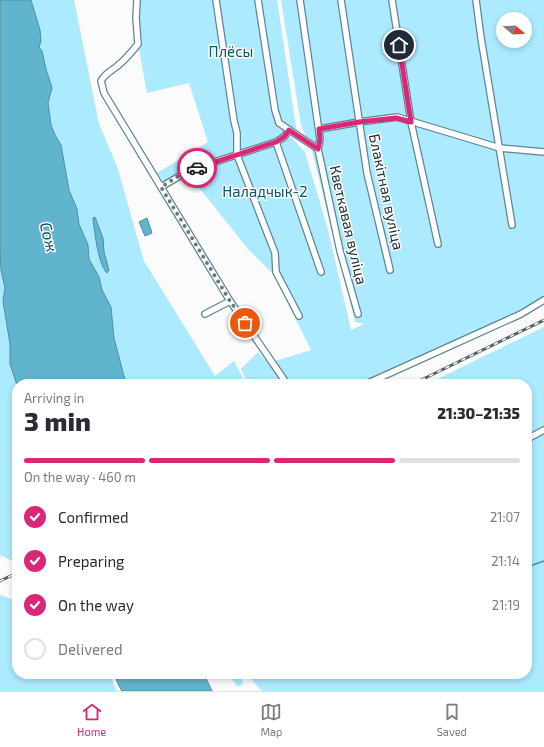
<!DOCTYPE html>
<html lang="en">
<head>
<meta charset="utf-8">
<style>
	:root { --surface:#fff; --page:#f2f2f3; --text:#2b2b33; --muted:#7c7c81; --line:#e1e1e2; --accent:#db2777 }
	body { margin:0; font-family:"Exo 2",sans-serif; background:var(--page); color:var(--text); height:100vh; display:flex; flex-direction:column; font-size:15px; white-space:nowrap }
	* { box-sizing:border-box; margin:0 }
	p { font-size:13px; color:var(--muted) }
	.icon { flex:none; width:22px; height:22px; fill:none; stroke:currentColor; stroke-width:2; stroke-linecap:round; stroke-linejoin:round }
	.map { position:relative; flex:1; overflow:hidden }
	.details { position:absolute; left:12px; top:379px; width:520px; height:300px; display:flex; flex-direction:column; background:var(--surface); border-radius:16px; box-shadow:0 2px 6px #0003 }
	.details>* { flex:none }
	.needle { width:26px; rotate:108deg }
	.buttons { position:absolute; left:496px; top:12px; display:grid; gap:8px }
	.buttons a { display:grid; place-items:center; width:36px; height:36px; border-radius:50%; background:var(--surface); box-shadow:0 2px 6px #0003; font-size:20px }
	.pin { position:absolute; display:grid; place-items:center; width:34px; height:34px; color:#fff; margin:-17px; border:2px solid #fff; border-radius:50%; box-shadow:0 1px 4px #0007 }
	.courier { position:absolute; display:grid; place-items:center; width:40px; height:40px; margin:-20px; border:3px solid #db2777; border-radius:50%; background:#fff; color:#222; box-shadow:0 1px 5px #0007 }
	.overview em { font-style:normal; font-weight:800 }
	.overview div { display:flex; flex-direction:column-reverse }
	.overview { display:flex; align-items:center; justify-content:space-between; height:68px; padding:0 12px }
	h1 { font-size:26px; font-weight:800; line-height:30px }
	.bar { display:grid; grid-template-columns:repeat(4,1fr); gap:6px 4px; align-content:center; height:48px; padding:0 12px }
	.bar i { height:5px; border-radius:3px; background:var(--line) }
	.bar .active { background:var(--accent) }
	.bar p { grid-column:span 4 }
	ol { padding:0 12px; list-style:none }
	li { display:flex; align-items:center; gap:12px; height:44px }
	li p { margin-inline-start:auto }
	li .icon { padding:4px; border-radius:50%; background:var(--accent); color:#fff; stroke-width:4 }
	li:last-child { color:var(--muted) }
	li i { width:22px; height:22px; border:2px solid var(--line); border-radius:50% }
	.menu { display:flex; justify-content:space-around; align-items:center; height:56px; border-top:1px solid var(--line); background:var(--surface); font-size:11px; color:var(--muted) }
	.menu a { display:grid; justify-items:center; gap:2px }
	.menu .active { color:var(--accent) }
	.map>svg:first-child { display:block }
	.green { fill:#aceaff; fill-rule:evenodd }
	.water { fill:#61b4ce; stroke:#4e8da1 }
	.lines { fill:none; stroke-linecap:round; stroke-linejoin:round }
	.stream { stroke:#4e8da1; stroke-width:1.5 }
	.minor-casing { stroke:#5d8592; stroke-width:8 }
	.minor { stroke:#fff; stroke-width:5.5 }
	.rail-casing { stroke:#556266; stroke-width:3 }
	.rail { stroke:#fff; stroke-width:1.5; stroke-dasharray:4.5; stroke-linecap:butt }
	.done { stroke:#6d787c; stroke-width:4; stroke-dasharray:0 7.2 }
	.route { stroke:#db2777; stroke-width:5 }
	.labels { text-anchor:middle; stroke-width:3; stroke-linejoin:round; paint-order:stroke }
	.park-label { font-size:15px; fill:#0c5567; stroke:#fff }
	.street-label { font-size:15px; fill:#213237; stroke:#fff }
	.water-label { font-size:16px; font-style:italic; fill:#0b5467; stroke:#fff }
</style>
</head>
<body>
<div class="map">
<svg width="544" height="691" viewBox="0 0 544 691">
	<rect width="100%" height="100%" fill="#fbfbfb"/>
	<g class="green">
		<polygon points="31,0 74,0 99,124 117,166 144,261 215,376 234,361 246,384 126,384 114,338 111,307 102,290 99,277 89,259 88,245 79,224 77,209 69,190 61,145 55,135 51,125 48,102 51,95 51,85 46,69 42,51 39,47 41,41 40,30"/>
		<path d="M140,0H277L296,127L290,136L305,152L328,230L351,330L364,324L355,322L312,151L301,125L281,0H544V303L522,317L374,384H248L241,369L258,352L268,363L311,350L274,275L248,249L189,175L167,187L157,173L208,142L189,83L147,93L138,44ZM503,19H525V41H503Z"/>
		<polygon points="0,249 1,270 5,288 4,305 10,344 10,359 11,369 17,385 17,563 0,555"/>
		<polygon points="544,327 544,691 262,691 246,674 527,674 527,384 427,384"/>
		<polygon points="0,595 17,601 17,674 109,674 117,691 0,691"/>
		<polygon points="222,674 238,674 242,678 243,684 240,686 237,686 231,678"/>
	</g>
	<g class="water">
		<polygon points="0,0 31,0 40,30 41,41 39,47 42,51 46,69 52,88 48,103 51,125 55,135 61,145 69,190 77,209 79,224 88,245 89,259 99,277 102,290 111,307 114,338 126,384 17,385 10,364 10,344 3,301 5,288 1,270 0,249"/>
		<path d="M95,217L103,238L104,252L109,270L107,273C98,264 95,233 93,220V218Z"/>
		<polygon points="147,218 152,233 145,236 139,222"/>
		<polygon points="114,674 204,674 212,691 122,691 119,686"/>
	</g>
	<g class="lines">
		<polyline class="stream" points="527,567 544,561"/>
		<defs>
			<g id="minor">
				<path d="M137,0L136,18L138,44C131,53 124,61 115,68C109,72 105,74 101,81L104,93L230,301L287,384"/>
				<polyline points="216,0 234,121 237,133 237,155 275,253 276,272 299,316"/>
				<polyline points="258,0 275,110 279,123 318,149"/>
				<polyline points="300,0 320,139 318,149 340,251 358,314"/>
				<polyline points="341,0 367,173 390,270"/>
				<polyline points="392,0 411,122 438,244"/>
				<polyline points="476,0 481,38 512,225"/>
				<polyline points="319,129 359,122 397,117 500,148 544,152"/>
				<polyline points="276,142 321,272"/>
				<polyline points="161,187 190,170 276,142 284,137 289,130"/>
				<polyline points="205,314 230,301"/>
				<polyline points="366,384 521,314 544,300"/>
				<polyline points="527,439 544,430"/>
			</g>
		</defs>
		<use href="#minor" class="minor-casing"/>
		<use href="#minor" class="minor"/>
		<defs>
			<g id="rail">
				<polyline points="413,384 544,320"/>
				<polyline points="0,581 17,573"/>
			</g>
		</defs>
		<use href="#rail" class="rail-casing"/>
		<use href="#rail" class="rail"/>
	</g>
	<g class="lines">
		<polyline class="done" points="197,168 182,174 161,187 230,301 245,323"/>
		<polyline class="route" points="197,168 276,142 284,137 289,130 318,149 320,139 319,129 359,122 396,118 411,122 399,45"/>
	</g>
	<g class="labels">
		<g class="park-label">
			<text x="231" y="57">Плёсы</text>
			<text x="265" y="197">Наладчык-2</text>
		</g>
		<g class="street-label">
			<text transform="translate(386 192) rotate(78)" y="5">Блакітная вуліца</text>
			<text transform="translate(348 225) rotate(77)" y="5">Кветкавая вуліца</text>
		</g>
		<g class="water-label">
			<text transform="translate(49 237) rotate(76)" y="6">Сож</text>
		</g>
	</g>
</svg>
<div class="buttons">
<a><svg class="needle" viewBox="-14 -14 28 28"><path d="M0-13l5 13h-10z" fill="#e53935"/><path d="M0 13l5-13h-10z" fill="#7c7c81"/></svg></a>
</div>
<div class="pin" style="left:245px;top:323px;background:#ea580c"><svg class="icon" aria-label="bag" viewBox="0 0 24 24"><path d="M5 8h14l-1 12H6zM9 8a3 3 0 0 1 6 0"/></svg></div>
<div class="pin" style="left:399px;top:45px;background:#1f2937"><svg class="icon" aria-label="home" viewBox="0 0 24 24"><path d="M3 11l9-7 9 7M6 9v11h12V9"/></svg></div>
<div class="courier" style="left:197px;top:168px"><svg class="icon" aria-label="car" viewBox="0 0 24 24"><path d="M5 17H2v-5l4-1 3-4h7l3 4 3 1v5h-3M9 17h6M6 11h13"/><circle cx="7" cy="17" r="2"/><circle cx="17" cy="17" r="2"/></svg></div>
<section class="details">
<div class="overview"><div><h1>3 min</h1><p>Arriving in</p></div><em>21:30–21:35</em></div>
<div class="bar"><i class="active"></i><i class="active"></i><i class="active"></i><i></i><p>On the way · 460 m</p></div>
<ol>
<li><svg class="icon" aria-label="check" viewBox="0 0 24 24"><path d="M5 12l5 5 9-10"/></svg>Confirmed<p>21:07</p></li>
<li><svg class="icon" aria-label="check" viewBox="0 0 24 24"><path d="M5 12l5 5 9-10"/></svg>Preparing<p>21:14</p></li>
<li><svg class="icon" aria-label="check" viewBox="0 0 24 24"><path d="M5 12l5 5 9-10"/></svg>On the way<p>21:19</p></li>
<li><i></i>Delivered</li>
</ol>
</section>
</div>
<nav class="menu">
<a class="active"><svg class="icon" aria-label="home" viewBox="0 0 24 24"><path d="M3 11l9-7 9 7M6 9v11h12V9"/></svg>Home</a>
<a><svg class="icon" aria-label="map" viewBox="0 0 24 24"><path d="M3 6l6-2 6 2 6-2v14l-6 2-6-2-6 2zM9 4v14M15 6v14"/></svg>Map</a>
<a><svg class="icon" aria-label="saved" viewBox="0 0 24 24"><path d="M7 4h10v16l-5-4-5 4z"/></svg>Saved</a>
</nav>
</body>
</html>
